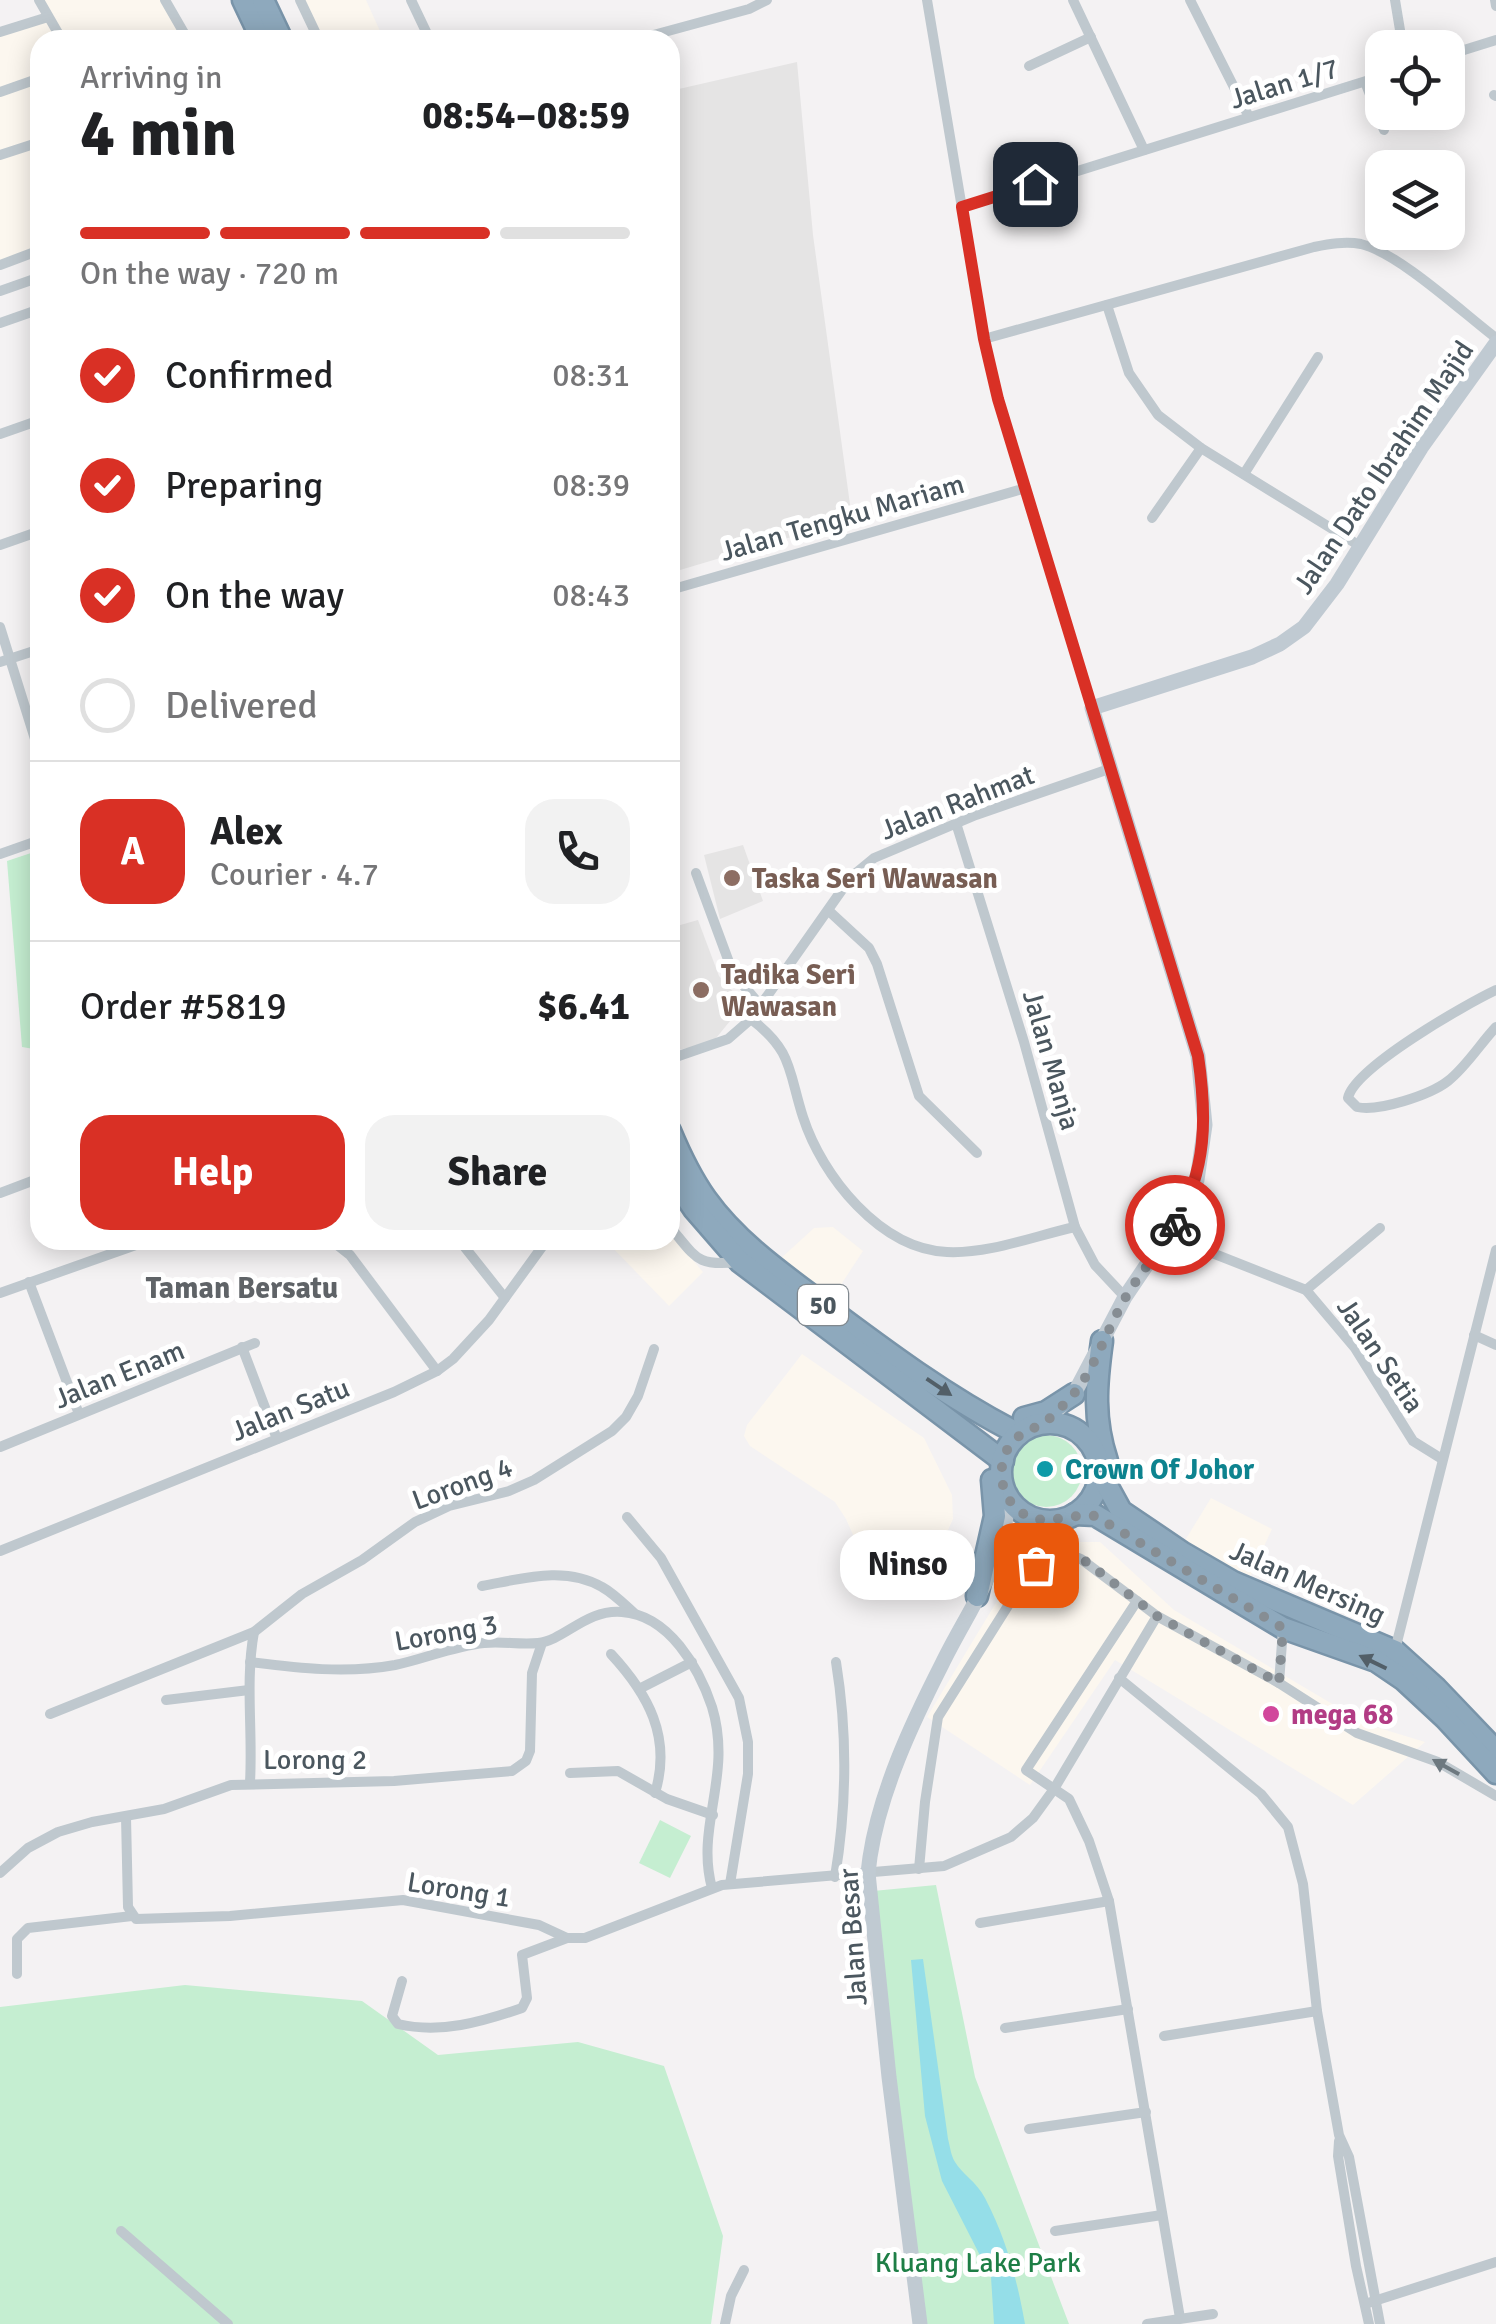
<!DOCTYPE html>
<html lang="en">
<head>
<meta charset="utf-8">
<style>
	:root { --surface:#fff; --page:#f2f2f2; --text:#202124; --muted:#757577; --line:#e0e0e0; --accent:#d93025 }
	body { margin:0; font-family:Signika,sans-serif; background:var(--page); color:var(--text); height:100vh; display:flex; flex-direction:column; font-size:38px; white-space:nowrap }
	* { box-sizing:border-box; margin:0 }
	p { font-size:32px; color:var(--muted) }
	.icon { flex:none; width:55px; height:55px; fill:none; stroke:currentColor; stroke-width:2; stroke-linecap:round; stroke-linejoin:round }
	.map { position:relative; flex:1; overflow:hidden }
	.drawer { position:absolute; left:30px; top:30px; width:650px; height:1220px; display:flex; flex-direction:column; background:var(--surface); border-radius:30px; box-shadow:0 5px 25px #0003 }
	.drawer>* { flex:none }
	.controls { position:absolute; left:1365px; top:30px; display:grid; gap:20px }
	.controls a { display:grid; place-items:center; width:100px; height:100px; border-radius:20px; background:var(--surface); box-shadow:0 5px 25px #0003; font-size:50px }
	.pin { position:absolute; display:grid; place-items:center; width:85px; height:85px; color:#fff; margin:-42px; border-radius:20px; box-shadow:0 5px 15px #0006 }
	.courier { position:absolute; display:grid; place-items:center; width:100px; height:100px; margin:-50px; border:8px solid #d93025; border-radius:50%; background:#fff; color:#222; box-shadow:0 2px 12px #0007 }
	.bubble { position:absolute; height:70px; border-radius:30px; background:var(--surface); box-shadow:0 5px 25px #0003; font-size:32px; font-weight:800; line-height:70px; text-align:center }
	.head em { font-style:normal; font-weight:800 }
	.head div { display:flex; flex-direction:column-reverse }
	.head { display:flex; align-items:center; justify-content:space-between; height:170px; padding:0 50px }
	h1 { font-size:65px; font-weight:800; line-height:75px }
	.bar { display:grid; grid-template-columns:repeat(4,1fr); gap:15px 10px; align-content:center; height:120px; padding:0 50px }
	.bar i { height:12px; border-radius:8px; background:var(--line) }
	.bar .active { background:var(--accent) }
	.bar p { grid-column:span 4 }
	.line { display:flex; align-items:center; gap:25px; padding:0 50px; border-top:2px solid var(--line) }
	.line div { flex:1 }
	.round { display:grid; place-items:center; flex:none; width:105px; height:105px; border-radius:30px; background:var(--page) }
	ol { padding:0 50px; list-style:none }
	li { display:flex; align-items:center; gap:30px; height:110px }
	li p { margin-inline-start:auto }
	li .icon { padding:10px; border-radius:50%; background:var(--accent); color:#fff; stroke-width:4 }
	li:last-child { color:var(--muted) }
	li i { width:55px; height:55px; border:5px solid var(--line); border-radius:50% }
	.primary-button { display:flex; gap:20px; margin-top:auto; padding:20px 50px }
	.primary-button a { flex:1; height:115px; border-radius:30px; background:var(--accent); color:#fff; font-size:40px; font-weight:800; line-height:115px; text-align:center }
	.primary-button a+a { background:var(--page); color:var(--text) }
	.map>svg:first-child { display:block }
	.commercial { fill:#fcf7ef }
	.education { fill:#e5e4e4 }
	.green { fill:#c5eed1 }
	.water { fill:#95dee8 }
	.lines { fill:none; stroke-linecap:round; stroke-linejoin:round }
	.highway-casing { stroke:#7994a9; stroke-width:25 }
	.street { stroke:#bfc8ce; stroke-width:10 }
	.secondary { stroke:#c0cad2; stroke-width:15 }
	.highway { stroke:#8ea9bd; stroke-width:20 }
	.oneway { fill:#525f68 }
	.oneway2 { fill:#6e7980 }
	.done { stroke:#868d93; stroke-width:10; stroke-dasharray:0 18 }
	.route { stroke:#d93025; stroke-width:12 }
	.education-dot { fill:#8d6e63; stroke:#fff; stroke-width:4 }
	.culture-dot { fill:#0f9aa8; stroke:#fff; stroke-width:4 }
	.hotel-dot { fill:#d1479c; stroke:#fff; stroke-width:4 }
	.labels { text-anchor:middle; stroke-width:10; stroke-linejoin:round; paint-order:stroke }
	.shield { fill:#fff; stroke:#81898f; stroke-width:2.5 }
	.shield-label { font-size:25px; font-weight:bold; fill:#4b575f }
	.street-label { font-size:28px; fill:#4b575f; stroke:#fff }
	.education-label { font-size:28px; font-weight:bold; fill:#785e54; stroke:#fff; text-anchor:start }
	.culture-label { font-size:28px; font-weight:bold; fill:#0d838f; stroke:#fff; text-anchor:start }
	.hotel-label { font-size:28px; font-weight:bold; fill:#b23c85; stroke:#fff; text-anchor:start }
	.park-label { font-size:28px; fill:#1e7e46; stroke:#fff }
	.neighbourhood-label { font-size:30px; font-weight:bold; fill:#5f6367; stroke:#fff }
</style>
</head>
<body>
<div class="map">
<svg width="1496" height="2324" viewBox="0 0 1496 2324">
	<rect width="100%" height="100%" fill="#f4f2f3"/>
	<g class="commercial">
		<polygon points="34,0 169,0 192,40 40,40 40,255 0,269 0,28 42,14"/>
		<polygon points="304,0 366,0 384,40 323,40"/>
		<polygon points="833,1227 863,1251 831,1300 780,1259 814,1228"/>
		<polygon points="670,1233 703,1272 669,1306 605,1240 670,1240"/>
		<polygon points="802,1354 924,1438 952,1495 953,1519 948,1530 869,1570 846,1519 835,1502 750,1446 744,1436 747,1425"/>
		<polygon points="1211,1498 1272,1529 1250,1577 1184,1542"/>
		<polygon points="1073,1542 1100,1542 1174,1610 1366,1724 1425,1742 1353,1805 1115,1660 1030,1785 927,1717 1023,1558 1043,1547"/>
	</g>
	<g class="education">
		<polygon points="797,62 813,235 852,519 670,573 670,91"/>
		<polygon points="743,845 763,901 720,919 704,855"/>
		<polygon points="698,920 719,976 744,1004 712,1043 678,1050 670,1048 670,928"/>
	</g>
	<g class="green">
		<polygon points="40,850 40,1050 22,1047 7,861"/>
		<circle cx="1046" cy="1471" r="36"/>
		<polygon points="660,1820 691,1836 670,1878 639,1863"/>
		<polygon points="936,1885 975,2077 1069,2324 922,2324 873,1891"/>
		<polygon points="185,1985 362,2001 438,2055 578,2042 664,2066 723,2236 711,2324 0,2324 0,2007"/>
	</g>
	<path class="water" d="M923,1959L948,2139C950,2146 951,2156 955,2162C962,2174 976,2181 985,2198C1006,2238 1017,2279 1025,2324H994L991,2277L942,2181L925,2116L911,1960Z"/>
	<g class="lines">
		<defs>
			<g id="highway">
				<polyline points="243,0 262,40"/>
				<polyline points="263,0 282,40"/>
				<path d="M670,1131C680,1155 691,1178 706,1199C736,1241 780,1272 820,1302C884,1350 948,1398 1019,1434"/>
				<polyline points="670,1173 694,1209 740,1262 1003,1461"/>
				<path d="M1102,1341C1096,1384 1093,1419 1107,1461"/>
				<polyline points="1024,1418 1046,1412 1074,1394"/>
				<circle cx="1050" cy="1472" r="49"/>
				<polyline points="1098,1469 1121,1511 1183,1553 1233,1582 1395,1651 1436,1688 1496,1751"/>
				<polyline points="1075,1514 1095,1515 1283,1628 1376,1661 1404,1680 1445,1718 1496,1773"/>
				<polyline points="1010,1552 1029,1537 1060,1528"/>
				<polyline points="977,1596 995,1516 992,1480"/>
			</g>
		</defs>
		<use href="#highway" class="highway-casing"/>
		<g class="street">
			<polyline points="39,0 62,40"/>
			<polyline points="165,0 188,40"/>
			<polyline points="300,0 319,40"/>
			<polyline points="411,0 430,40"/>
			<polyline points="927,0 984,339 998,399 1092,708"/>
			<polyline points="1073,0 1144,150"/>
			<polyline points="1190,0 1249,117"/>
			<polyline points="1395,0 1403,48"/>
			<polyline points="1495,0 1496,6"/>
			<polyline points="0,32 48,17"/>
			<polyline points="635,40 749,9 767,0"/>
			<polyline points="1448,55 1496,40"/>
			<polyline points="1029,66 1091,37"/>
			<polyline points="1365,82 1384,130"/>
			<polyline points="0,92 40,78"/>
			<polyline points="1494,95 1496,96"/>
			<polyline points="0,155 40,142"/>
			<polyline points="962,207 1382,76"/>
			<polyline points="0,265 40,250"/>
			<polyline points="0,291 40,277"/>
			<polyline points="1107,305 1129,373 1158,415 1201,448 1360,546"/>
			<polyline points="0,323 40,309"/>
			<path d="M984,339L1314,247C1329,244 1345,241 1361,244C1399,253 1463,313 1496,338"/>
			<polyline points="0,434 40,420"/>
			<polyline points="1244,474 1318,357"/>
			<polyline points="1152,518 1201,448"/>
			<polyline points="0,545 40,531"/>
			<polyline points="670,590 1026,488"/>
			<polyline points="0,627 40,755"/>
			<polyline points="0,662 40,649"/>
			<polyline points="956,823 1024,1042 1075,1227 1095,1265 1125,1297"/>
			<polyline points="0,854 40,840"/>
			<polyline points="696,873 733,973 760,1005"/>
			<polyline points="830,912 869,948 877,964 919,1096 977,1153"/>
			<path d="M1496,990C1466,1004 1354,1068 1348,1098L1357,1107C1378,1112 1430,1095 1448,1081C1466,1067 1480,1044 1496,1027"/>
			<path d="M751,1019C793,1051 788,1070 803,1117C822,1176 880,1249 947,1252C989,1254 1034,1236 1075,1227"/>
			<polyline points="670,1059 728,1039 751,1019 851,877 874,858 976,815 1109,769"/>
			<polyline points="0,1193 40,1178"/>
			<path d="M670,1227C696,1257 696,1267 738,1262"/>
			<polyline points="1169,1236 1306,1290 1355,1348 1413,1441 1442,1459"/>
			<polyline points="331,1240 350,1255 437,1371"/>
			<polyline points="459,1240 505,1298"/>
			<polyline points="29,1282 79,1414"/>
			<polyline points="1306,1290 1380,1228"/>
			<polyline points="0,1293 150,1240"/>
			<polyline points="1474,1335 1496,1345"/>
			<polyline points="242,1347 277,1439"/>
			<polyline points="0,1447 255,1343"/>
			<polyline points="627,1517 661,1558 739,1698 748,1742 748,1774 730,1884"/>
			<polyline points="0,1551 394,1392 437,1371 453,1359 489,1320 547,1240"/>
			<path d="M482,1586C521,1579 565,1565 602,1587C613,1593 624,1604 634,1613"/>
			<polyline points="1137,1601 1026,1770 1069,1799 1089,1841 1109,1901 1180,2318"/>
			<polyline points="1395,1650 1496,1250"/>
			<path d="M611,1654C648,1694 672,1737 655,1793"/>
			<path d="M250,1662C298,1668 346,1674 395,1665C424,1659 454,1646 484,1643C502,1641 520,1645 538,1643C565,1640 586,1609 622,1612C669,1615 699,1668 712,1707C733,1776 695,1826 712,1888"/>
			<polyline points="1119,1678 1261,1794 1288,1827 1303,1884 1317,2011 1339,2135 1349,2157 1380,2324"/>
			<polyline points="1279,1683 1283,1629"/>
			<polyline points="641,1688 692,1662"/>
			<polyline points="166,1700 249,1690"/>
			<polyline points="50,1714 254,1632 302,1594 362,1560 415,1522 449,1506 509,1491 534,1480 612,1431 626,1417 638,1396 654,1349"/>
			<polyline points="570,1773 618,1771 667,1799 713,1815"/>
			<path d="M250,1782C253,1732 245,1681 254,1632"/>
			<polyline points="126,1817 128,1907 136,1919 230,1916 403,1900 539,1925 567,1938 585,1938 722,1885 944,1866 1011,1837 1033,1818 1054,1789 1157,1616"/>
			<path d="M919,1869L925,1802L938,1717L1028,1574C1043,1556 1059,1549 1081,1559L1157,1616L1279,1683L1357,1733L1438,1762L1496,1796"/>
			<polyline points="0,1873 28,1848 58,1832 92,1822 164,1809 231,1785 394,1781 512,1771 526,1761 530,1751 532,1673 542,1643"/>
			<path d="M835,1877C847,1804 848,1736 836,1662"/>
			<polyline points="980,1923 1109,1901"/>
			<polyline points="17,1974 17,1939 28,1928 132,1916"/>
			<path d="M402,1981L392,2016L398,2024C440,2034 482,2022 522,2008L527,1998L522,1955L567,1938"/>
			<polyline points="1005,2028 1128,2009"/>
			<polyline points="1164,2036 1317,2011"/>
			<polyline points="1029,2129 1146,2112"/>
			<polyline points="1339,2141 1338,2156 1356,2266 1369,2324"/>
			<polyline points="121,2231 228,2324"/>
			<polyline points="1055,2231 1162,2215"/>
			<polyline points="1368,2303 1496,2262"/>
			<polyline points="725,2324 731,2296 744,2270"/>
			<polyline points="1147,2324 1213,2314"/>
		</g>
		<g class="secondary">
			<polyline points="1042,1424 1074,1394 1125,1297 1187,1205 1197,1180 1205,1125 1198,1056 1092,708 1252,657 1280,644 1304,627 1337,584 1421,448 1496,343"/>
			<path d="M920,2324L889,2077L868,1873L870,1857C880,1791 912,1723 942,1664C969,1608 1009,1559 1007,1495"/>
		</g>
		<use href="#highway" class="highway"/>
	</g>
	<defs><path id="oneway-solid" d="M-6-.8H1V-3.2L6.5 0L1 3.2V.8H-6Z" transform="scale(2.5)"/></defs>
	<g class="oneway">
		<use href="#oneway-solid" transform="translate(939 1387) rotate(34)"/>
		<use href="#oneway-solid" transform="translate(1373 1662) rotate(-154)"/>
	</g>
	<use class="oneway2" href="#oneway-solid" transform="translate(1446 1767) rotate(-151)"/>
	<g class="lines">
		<path class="done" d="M1036,1565C1051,1554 1063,1551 1081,1558L1157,1616L1279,1683L1283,1628L1095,1516C1066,1512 1040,1532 1015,1507C1000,1492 998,1468 1007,1450C1016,1433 1029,1432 1043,1423C1053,1417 1063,1405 1071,1397C1094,1371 1106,1332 1123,1302C1138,1275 1159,1252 1175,1225"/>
		<path class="route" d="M1035,184L962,207L984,339L998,399L1198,1056C1207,1117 1207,1170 1175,1225"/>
	</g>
	<g class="education-dot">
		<circle cx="732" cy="878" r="10"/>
		<circle cx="701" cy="990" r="10"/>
	</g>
	<circle class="culture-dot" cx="1045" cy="1469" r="10"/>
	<circle class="hotel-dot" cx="1271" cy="1714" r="10"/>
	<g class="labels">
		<rect class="shield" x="798" y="1285" width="50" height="40" rx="8"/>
		<g class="shield-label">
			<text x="823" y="1314">50</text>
		</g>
		<g class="street-label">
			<text transform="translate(1284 83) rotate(-17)" y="10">Jalan 1/7</text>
			<text transform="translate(1383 467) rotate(-56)" y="10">Jalan Dato Ibrahim Majid</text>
			<text transform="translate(842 517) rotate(-16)" y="10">Jalan Tengku Mariam</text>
			<text transform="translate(957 802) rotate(-21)" y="10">Jalan Rahmat</text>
			<text transform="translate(1052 1060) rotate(74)" y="10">Jalan Manja</text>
			<text transform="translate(1381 1355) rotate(56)" y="10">Jalan Setia</text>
			<text transform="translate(119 1374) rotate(-22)" y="10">Jalan Enam</text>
			<text transform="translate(290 1409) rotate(-22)" y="10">Jalan Satu</text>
			<text transform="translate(462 1483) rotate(-20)" y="10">Lorong 4</text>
			<text transform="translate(1308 1582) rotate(24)" y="10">Jalan Mersing</text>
			<text transform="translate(446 1632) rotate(-10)" y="10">Lorong 3</text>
			<text x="315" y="1769">Lorong 2</text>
			<text transform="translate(459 1889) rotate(9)" y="10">Lorong 1</text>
			<text transform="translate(852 1937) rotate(-94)" y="10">Jalan Besar</text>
		</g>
		<g class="education-label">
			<text x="752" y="888">Taska Seri Wawasan</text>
			<text x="721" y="984">Tadika Seri<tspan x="721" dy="32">Wawasan</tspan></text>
		</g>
		<g class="culture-label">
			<text x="1065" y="1479">Crown Of Johor</text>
		</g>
		<g class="hotel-label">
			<text x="1291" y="1724">mega 68</text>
		</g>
		<g class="park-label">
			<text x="978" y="2272">Kluang Lake Park</text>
		</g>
		<g class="neighbourhood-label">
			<text x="242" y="1298">Taman Bersatu</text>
		</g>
	</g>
</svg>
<div class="controls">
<a><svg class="icon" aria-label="locate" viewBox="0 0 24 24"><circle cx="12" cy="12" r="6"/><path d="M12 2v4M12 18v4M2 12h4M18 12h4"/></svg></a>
<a><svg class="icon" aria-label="layers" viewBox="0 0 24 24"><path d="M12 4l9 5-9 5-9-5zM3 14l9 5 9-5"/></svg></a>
</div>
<div class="pin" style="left:1036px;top:1565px;background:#ea580c"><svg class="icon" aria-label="bag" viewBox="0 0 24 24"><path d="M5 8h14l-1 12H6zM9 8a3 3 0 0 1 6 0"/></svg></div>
<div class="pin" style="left:1035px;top:184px;background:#1f2937"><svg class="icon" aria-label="home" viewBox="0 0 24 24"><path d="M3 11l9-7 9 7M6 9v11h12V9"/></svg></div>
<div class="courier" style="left:1175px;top:1225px"><svg class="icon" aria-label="bike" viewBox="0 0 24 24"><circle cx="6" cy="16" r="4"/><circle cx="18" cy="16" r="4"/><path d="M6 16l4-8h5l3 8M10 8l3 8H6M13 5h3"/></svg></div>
<div class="bubble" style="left:840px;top:1530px;width:135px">Ninso</div>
<section class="drawer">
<div class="head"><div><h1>4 min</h1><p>Arriving in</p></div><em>08:54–08:59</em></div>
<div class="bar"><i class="active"></i><i class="active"></i><i class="active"></i><i></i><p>On the way · 720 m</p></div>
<ol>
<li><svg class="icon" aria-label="check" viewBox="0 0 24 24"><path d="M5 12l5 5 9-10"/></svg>Confirmed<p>08:31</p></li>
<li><svg class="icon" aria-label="check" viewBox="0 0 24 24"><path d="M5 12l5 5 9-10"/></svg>Preparing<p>08:39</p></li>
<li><svg class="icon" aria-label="check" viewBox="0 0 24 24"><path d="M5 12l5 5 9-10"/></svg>On the way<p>08:43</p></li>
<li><i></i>Delivered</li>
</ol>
<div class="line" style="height:180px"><b class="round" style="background:var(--accent);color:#fff">A</b><div><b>Alex</b><p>Courier · 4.7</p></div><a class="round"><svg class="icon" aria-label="phone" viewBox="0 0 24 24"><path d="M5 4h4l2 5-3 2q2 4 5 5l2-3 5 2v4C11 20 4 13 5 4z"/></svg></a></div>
<div class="line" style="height:130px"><div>Order #5819</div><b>$6.41</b></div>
<div class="primary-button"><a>Help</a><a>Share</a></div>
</section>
</div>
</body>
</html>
